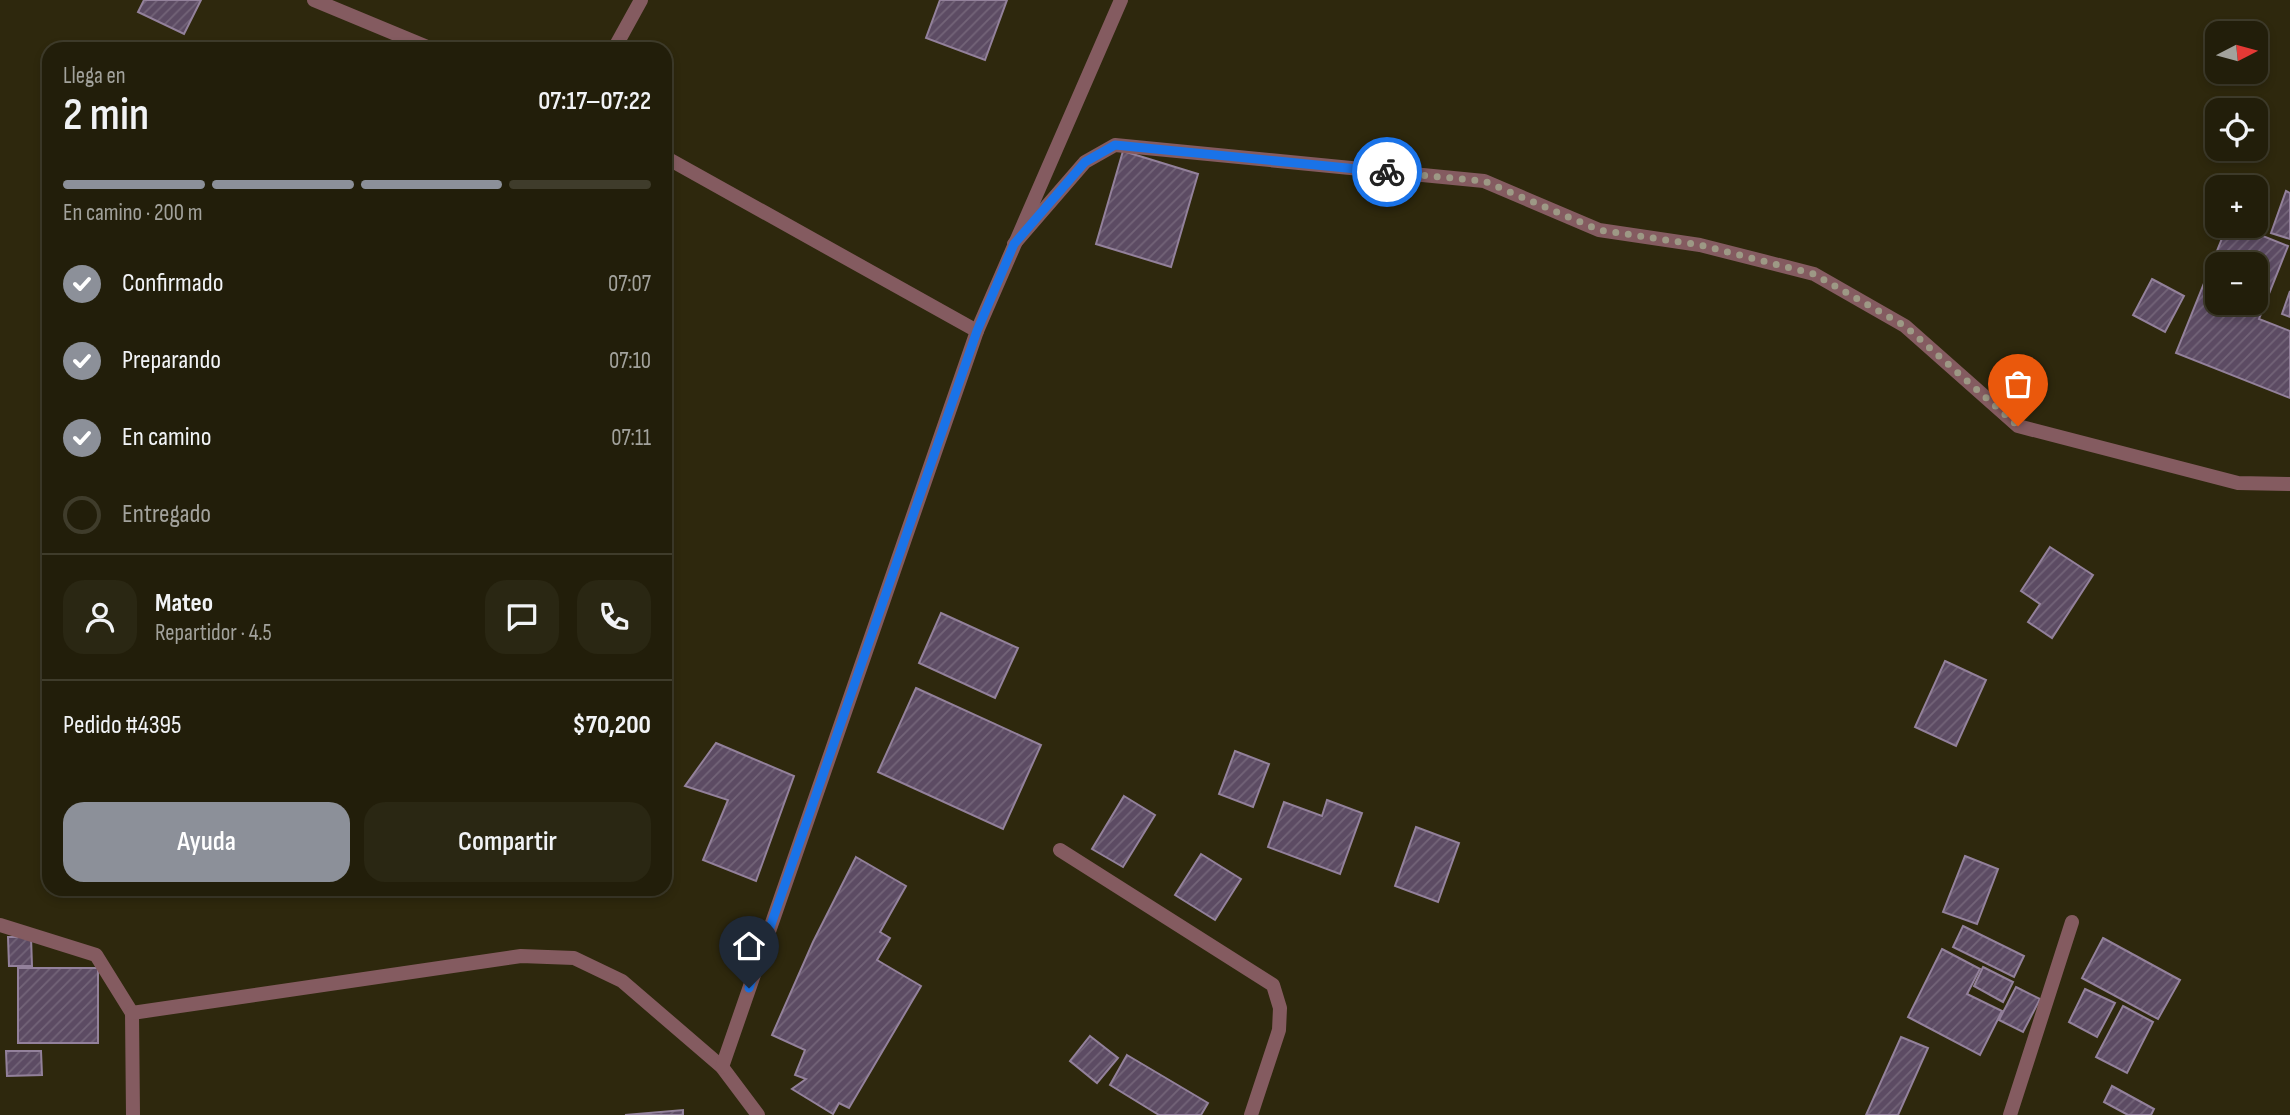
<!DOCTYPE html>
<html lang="es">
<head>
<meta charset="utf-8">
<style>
	:root { --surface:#221e0a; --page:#2a2713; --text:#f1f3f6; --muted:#a2a29c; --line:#3f3c2b; --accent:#8c9099 }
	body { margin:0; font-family:"Sofia Sans Condensed",sans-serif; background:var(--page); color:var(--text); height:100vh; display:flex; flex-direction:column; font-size:26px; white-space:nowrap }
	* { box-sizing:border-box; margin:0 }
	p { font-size:23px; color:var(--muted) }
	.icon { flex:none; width:38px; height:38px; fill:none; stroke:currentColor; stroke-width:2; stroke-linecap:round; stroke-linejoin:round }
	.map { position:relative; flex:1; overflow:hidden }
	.panel { position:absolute; left:42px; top:42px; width:630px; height:854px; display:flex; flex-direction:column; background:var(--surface); border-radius:21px; box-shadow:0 4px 10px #0003,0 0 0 2px var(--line) }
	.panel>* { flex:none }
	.needle { width:46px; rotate:84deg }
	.fabs { position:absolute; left:2205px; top:21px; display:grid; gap:14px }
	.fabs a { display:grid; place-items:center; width:63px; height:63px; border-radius:14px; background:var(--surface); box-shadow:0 4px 10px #0003,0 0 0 2px var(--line); font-size:35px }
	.pin { position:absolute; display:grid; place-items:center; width:60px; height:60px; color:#fff; margin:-72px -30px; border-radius:50% 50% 50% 0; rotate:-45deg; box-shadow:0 0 7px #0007 }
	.pin .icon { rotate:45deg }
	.courier { position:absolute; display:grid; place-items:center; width:70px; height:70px; margin:-35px; border:5px solid #1a73e8; border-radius:50%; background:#fff; color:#222; box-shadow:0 2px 9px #0007 }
	.headline em { font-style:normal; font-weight:600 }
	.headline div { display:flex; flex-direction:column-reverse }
	.headline { display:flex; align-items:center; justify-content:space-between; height:119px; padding:0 21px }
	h1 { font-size:46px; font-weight:600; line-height:52px }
	.bar { display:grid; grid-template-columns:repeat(4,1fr); gap:10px 7px; align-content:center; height:84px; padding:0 21px }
	.bar i { height:9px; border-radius:5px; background:var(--line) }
	.bar .selected { background:var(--accent) }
	.bar p { grid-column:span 4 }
	.line { display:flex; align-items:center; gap:18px; padding:0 21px; border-top:2px solid var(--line) }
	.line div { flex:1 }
	.round { display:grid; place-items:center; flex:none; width:74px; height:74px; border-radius:21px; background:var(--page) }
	ol { padding:0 21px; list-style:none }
	li { display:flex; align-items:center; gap:21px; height:77px }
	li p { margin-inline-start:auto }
	li .icon { padding:7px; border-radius:50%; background:var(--accent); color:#fff; stroke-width:4 }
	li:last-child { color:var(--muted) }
	li i { width:38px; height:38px; border:4px solid var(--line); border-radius:50% }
	.action { display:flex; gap:14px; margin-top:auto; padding:14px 21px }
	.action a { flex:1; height:80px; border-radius:21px; background:var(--accent); color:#fff; font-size:28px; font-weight:600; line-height:80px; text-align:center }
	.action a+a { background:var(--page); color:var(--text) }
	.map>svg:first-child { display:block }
	.building { fill:url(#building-hatch); stroke:#93819b; stroke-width:2; fill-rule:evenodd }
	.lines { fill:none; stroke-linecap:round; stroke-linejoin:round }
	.street { stroke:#845b60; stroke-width:14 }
	.done { stroke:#9d9985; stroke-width:7; stroke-dasharray:0 12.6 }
	.route { stroke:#1a73e8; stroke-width:9 }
</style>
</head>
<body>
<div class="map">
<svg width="2290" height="1115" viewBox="0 0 2290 1115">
	<defs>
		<pattern id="building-hatch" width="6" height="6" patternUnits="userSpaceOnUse" patternTransform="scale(1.75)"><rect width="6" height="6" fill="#5c4b63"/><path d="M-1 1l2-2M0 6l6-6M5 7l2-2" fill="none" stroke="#736478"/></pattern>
	</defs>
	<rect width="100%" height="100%" fill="#2e280d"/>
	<g class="building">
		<polygon points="144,0 201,0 184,34 138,12"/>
		<polygon points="940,0 1007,0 985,60 926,38"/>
		<polygon points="1123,151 1198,174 1171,267 1096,244"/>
		<polygon points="2286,191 2290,193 2290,239 2271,233"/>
		<path d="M2227,226H2238L2288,246L2259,319L2290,331V398L2176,353ZM2217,264H2256V303H2217Z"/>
		<polygon points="2152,279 2184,296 2165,332 2133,315"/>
		<polygon points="2290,291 2290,317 2282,314"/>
		<polygon points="2050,547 2093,575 2052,638 2028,622 2040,604 2021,591"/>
		<polygon points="941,613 1018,648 995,698 919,663"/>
		<polygon points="1945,661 1986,680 1956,746 1915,727"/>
		<polygon points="916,688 1041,745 1003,829 878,772"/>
		<polygon points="716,743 794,776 756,881 703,860 728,800 685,786"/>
		<polygon points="1235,751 1269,764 1253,807 1219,794"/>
		<polygon points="1124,796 1155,815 1123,867 1092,849"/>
		<polygon points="1327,800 1362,813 1340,874 1268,847 1284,802 1322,816"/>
		<polygon points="1416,827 1459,843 1438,902 1395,886"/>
		<polygon points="1201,854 1241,879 1215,920 1175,895"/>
		<polygon points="1965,856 1998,869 1977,924 1943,912"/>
		<polygon points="856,857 906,886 880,932 890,938 877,960 921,986 849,1108 839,1103 833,1114 792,1089 806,1079 795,1075 805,1050 772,1035 813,942"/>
		<polygon points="1963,926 2024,956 2014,977 1953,947"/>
		<polygon points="8,937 31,937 32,966 9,966"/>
		<polygon points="2103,938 2180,980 2158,1019 2082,978"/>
		<polygon points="1942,949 1980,969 1967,994 2002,1011 1980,1055 1908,1017"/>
		<polygon points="1983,967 2013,982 2003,1002 1974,986"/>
		<rect x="18" y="968" width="80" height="75"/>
		<polygon points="2016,987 2040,999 2023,1032 1999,1020"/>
		<polygon points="2085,989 2115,1003 2097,1037 2069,1022"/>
		<polygon points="2123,1006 2153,1022 2127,1073 2096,1057"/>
		<polygon points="1090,1036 1118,1058 1097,1083 1070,1061"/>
		<polygon points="1901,1037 1928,1048 1898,1115 1866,1115"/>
		<polygon points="6,1051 41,1051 42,1075 7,1076"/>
		<polygon points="1127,1055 1208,1103 1201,1115 1159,1115 1110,1085"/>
		<polygon points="2112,1086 2154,1109 2151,1115 2128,1115 2104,1102"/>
		<polygon points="683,1110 683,1115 625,1115"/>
	</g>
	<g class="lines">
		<g class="street">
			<polyline points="314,0 432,49"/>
			<polyline points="614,49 641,0"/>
			<polyline points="665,157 977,331"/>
			<polyline points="1014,244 1085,162 1115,145 1484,181 1599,230 1700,245 1814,274 1905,326 2018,426 2238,483 2290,484"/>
			<polyline points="1060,850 1273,985 1280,1008 1279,1030 1251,1115"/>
			<polyline points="0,925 96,955 132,1013 133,1115"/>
			<polyline points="132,1013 521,956 574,958 622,981 722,1067 758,1115"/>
			<polyline points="722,1067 977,331 1121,0"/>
			<polyline points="2010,1115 2072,922"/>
		</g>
	</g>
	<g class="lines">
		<polyline class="done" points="1387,172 1484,181 1599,230 1700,245 1814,274 1905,326 2018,426"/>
		<polyline class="route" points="749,988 977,331 1014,244 1085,162 1115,145 1387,172"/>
	</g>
</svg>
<div class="fabs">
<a><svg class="needle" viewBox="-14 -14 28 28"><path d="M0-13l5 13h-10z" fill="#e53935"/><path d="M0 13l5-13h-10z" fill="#a2a29c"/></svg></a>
<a><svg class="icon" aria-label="locate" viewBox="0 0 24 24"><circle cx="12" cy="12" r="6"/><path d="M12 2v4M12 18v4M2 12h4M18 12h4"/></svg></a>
<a>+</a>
<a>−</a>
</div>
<div class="pin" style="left:2018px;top:426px;background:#ea580c"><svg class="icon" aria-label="bag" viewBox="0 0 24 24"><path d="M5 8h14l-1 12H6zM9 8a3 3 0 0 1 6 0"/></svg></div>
<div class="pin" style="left:749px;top:988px;background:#1f2937"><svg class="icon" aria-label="home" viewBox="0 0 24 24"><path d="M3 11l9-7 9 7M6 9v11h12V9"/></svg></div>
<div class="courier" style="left:1387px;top:172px"><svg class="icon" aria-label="bike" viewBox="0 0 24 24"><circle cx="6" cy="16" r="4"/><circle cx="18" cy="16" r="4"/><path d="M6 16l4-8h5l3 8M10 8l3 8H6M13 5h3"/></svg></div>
<section class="panel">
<div class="headline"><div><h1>2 min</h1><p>Llega en</p></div><em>07:17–07:22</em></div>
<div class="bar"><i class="selected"></i><i class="selected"></i><i class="selected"></i><i></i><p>En camino · 200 m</p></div>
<ol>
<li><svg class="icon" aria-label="check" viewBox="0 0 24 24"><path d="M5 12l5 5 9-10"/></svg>Confirmado<p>07:07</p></li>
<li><svg class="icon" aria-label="check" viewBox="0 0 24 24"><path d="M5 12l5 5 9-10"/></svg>Preparando<p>07:10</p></li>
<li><svg class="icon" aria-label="check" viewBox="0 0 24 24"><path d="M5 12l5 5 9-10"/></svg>En camino<p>07:11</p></li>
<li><i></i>Entregado</li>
</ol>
<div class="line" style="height:126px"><a class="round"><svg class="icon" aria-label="person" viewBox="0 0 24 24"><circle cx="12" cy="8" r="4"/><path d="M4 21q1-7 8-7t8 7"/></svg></a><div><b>Mateo</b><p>Repartidor · 4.5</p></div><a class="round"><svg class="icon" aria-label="chat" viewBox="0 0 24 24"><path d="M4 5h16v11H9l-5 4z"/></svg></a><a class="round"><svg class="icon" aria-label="phone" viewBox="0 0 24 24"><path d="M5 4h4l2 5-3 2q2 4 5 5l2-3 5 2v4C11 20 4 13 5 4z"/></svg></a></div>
<div class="line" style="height:91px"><div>Pedido #4395</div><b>$70,200</b></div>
<div class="action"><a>Ayuda</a><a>Compartir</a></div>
</section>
</div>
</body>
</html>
